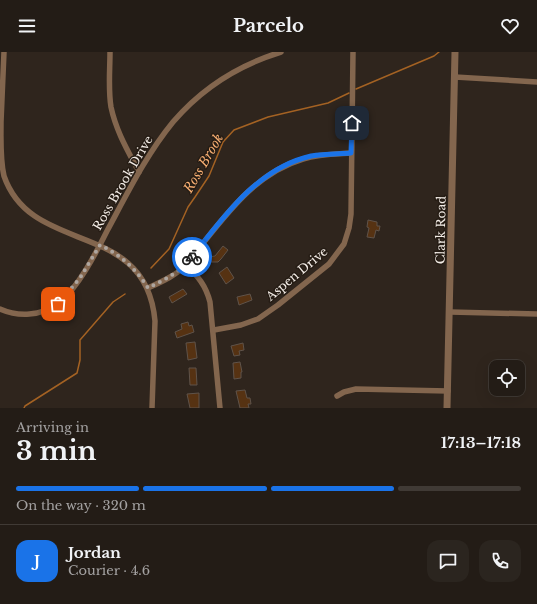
<!DOCTYPE html>
<html lang="en">
<head>
<meta charset="utf-8">
<style>
	:root { --surface:#231c16; --page:#2b251f; --text:#f1f3f6; --muted:#a3a1a1; --line:#403a35; --accent:#1a73e8 }
	body { margin:0; font-family:"Libre Baskerville",serif; background:var(--page); color:var(--text); height:100vh; display:flex; flex-direction:column; font-size:15px; white-space:nowrap }
	* { box-sizing:border-box; margin:0 }
	p { font-size:13px; color:var(--muted) }
	.icon { flex:none; width:22px; height:22px; fill:none; stroke:currentColor; stroke-width:2; stroke-linecap:round; stroke-linejoin:round }
	.map { position:relative; height:356px; overflow:hidden }
	.panel { display:flex; flex-direction:column; background:var(--surface); flex:1 }
	.panel>* { flex:none }
	.controls { position:absolute; left:489px; top:308px; display:grid; gap:8px }
	.controls a { display:grid; place-items:center; width:36px; height:36px; border-radius:8px; background:var(--surface); box-shadow:0 4px 16px #0002,0 0 0 1px var(--line); font-size:20px }
	.pin { position:absolute; display:grid; place-items:center; width:34px; height:34px; color:#fff; margin:-17px; border-radius:8px; box-shadow:0 2px 6px #0006 }
	.courier { position:absolute; display:grid; place-items:center; width:40px; height:40px; margin:-20px; border:3px solid #1a73e8; border-radius:50%; background:#fff; color:#222; box-shadow:0 1px 5px #0007 }
	.headline em { font-style:normal; font-weight:800 }
	.headline div { display:flex; flex-direction:column-reverse }
	.headline { display:flex; align-items:center; justify-content:space-between; height:68px; padding:0 16px }
	h1 { font-size:26px; font-weight:800; line-height:30px }
	.bar { display:grid; grid-template-columns:repeat(4,1fr); gap:6px 4px; align-content:center; height:48px; padding:0 16px }
	.bar i { height:5px; border-radius:3px; background:var(--line) }
	.bar .current { background:var(--accent) }
	.bar p { grid-column:span 4 }
	.line { display:flex; align-items:center; gap:10px; padding:0 16px; border-top:1px solid var(--line) }
	.line div { flex:1 }
	.round { display:grid; place-items:center; flex:none; width:42px; height:42px; border-radius:12px; background:var(--page) }
	header { display:flex; justify-content:space-between; align-items:center; height:52px; padding:0 16px; background:var(--surface); font-size:18px; font-weight:800 }
	.map>svg:first-child { display:block }
	.lines { fill:none; stroke-linecap:round; stroke-linejoin:round }
	.stream { stroke:#a46223; stroke-width:1.5 }
	.building { fill:#563212; stroke:#5f534a }
	.minor { stroke:#83664e; stroke-width:5.5 }
	.tertiary { stroke:#83664e; stroke-width:7 }
	.done { stroke:#aea6a0; stroke-width:4; stroke-dasharray:0 7.2 }
	.route { stroke:#1a73e8; stroke-width:5 }
	.labels { text-anchor:middle; stroke-width:3; stroke-linejoin:round; paint-order:stroke }
	.street-label { font-size:12px; fill:#f3ece6; stroke:#251c14 }
	.water-label { font-size:13px; font-style:italic; fill:#f7ae72; stroke:#251c14 }
</style>
</head>
<body>
<header><svg class="icon" aria-label="menu" viewBox="0 0 24 24"><path d="M4 6h16M4 12h16M4 18h16"/></svg>Parcelo<svg class="icon" aria-label="heart" viewBox="0 0 24 24"><path d="M12 20l-8-8c-3-5 5-10 8-4 3-6 11-1 8 4z"/></svg></header>
<div class="map">
<svg width="537" height="356" viewBox="0 0 537 356">
	<rect width="100%" height="100%" fill="#2f251d"/>
	<g class="lines">
		<g class="stream">
			<polyline points="356,37 434,4 439,0"/>
			<polyline points="151,216 169,197 188,155 195,145 209,124 223,90 234,78 268,65 328,51 349,41"/>
			<polyline points="24,356 25,354 77,321 80,308 80,288 113,250 125,242"/>
		</g>
	</g>
	<g class="building">
		<polygon points="368,168 377,170 377,174 380,174 379,179 376,178 374,186 367,185 369,176 367,175"/>
		<polygon points="223,194 228,198 221,207 218,210 210,210 209,205 215,204"/>
		<polygon points="227,215 234,226 226,232 219,221"/>
		<polygon points="183,237 187,242 172,251 169,245"/>
		<polygon points="250,242 252,248 239,253 237,245"/>
		<polygon points="188,270 189,274 192,273 194,280 177,286 175,280 182,277 181,272"/>
		<polygon points="195,290 197,306 188,308 186,291"/>
		<polygon points="243,291 244,298 239,299 240,303 234,304 231,294"/>
		<polygon points="240,310 242,320 241,320 241,326 234,327 233,311"/>
		<polygon points="189,316 196,316 197,333 190,333"/>
		<polygon points="245,338 247,346 250,346 251,352 248,352 249,356 240,356 236,339"/>
		<polygon points="199,341 199,356 190,356 187,342"/>
	</g>
	<g class="lines">
		<g class="minor">
			<path d="M4,0C3,23 2,47 1,70C1,88 0,107 4,124C32,205 146,166 155,269L152,356"/>
			<path d="M110,0C110,18 108,37 111,55C116,79 128,99 139,120"/>
			<polyline points="455,25 537,30"/>
			<path d="M186,213C198,224 206,234 210,250L220,356"/>
			<path d="M148,236C161,230 177,223 187,212C193,206 198,197 204,190C231,156 259,120 303,107C319,102 335,102 351,101"/>
			<path d="M0,257C18,265 41,264 58,252C78,236 96,201 107,179C127,142 146,103 173,70C202,36 239,13 281,0"/>
			<polyline points="450,260 537,262"/>
			<polyline points="214,278 241,273 258,267 278,253 329,212 344,192 349,176 351,162 353,0"/>
			<polyline points="337,344 344,340 356,337 448,339"/>
		</g>
		<polyline class="tertiary" points="447,356 455,0"/>
	</g>
	<g class="lines">
		<path class="done" d="M58,252L80,226L100,193C121,203 136,217 148,236C164,228 181,220 192,205"/>
		<path class="route" d="M192,205C224,164 258,116 311,104C325,102 338,102 351,101L352,71"/>
	</g>
	<g class="labels">
		<g class="street-label">
			<text transform="translate(123 131) rotate(-60)" y="4">Ross Brook Drive</text>
			<text transform="translate(441 178) rotate(-89)" y="4">Clark Road</text>
			<text transform="translate(297 222) rotate(-40)" y="4">Aspen Drive</text>
		</g>
		<g class="water-label">
			<text transform="translate(203 111) rotate(-60)" y="5">Ross Brook</text>
		</g>
	</g>
</svg>
<div class="controls">
<a><svg class="icon" aria-label="locate" viewBox="0 0 24 24"><circle cx="12" cy="12" r="6"/><path d="M12 2v4M12 18v4M2 12h4M18 12h4"/></svg></a>
</div>
<div class="pin" style="left:58px;top:252px;background:#ea580c"><svg class="icon" aria-label="bag" viewBox="0 0 24 24"><path d="M5 8h14l-1 12H6zM9 8a3 3 0 0 1 6 0"/></svg></div>
<div class="pin" style="left:352px;top:71px;background:#1f2937"><svg class="icon" aria-label="home" viewBox="0 0 24 24"><path d="M3 11l9-7 9 7M6 9v11h12V9"/></svg></div>
<div class="courier" style="left:192px;top:205px"><svg class="icon" aria-label="bike" viewBox="0 0 24 24"><circle cx="6" cy="16" r="4"/><circle cx="18" cy="16" r="4"/><path d="M6 16l4-8h5l3 8M10 8l3 8H6M13 5h3"/></svg></div>
</div>
<section class="panel">
<div class="headline"><div><h1>3 min</h1><p>Arriving in</p></div><em>17:13–17:18</em></div>
<div class="bar"><i class="current"></i><i class="current"></i><i class="current"></i><i></i><p>On the way · 320 m</p></div>
<div class="line" style="height:72px"><b class="round" style="background:var(--accent);color:#fff">J</b><div><b>Jordan</b><p>Courier · 4.6</p></div><a class="round"><svg class="icon" aria-label="chat" viewBox="0 0 24 24"><path d="M4 5h16v11H9l-5 4z"/></svg></a><a class="round"><svg class="icon" aria-label="phone" viewBox="0 0 24 24"><path d="M5 4h4l2 5-3 2q2 4 5 5l2-3 5 2v4C11 20 4 13 5 4z"/></svg></a></div>
</section>
</body>
</html>
